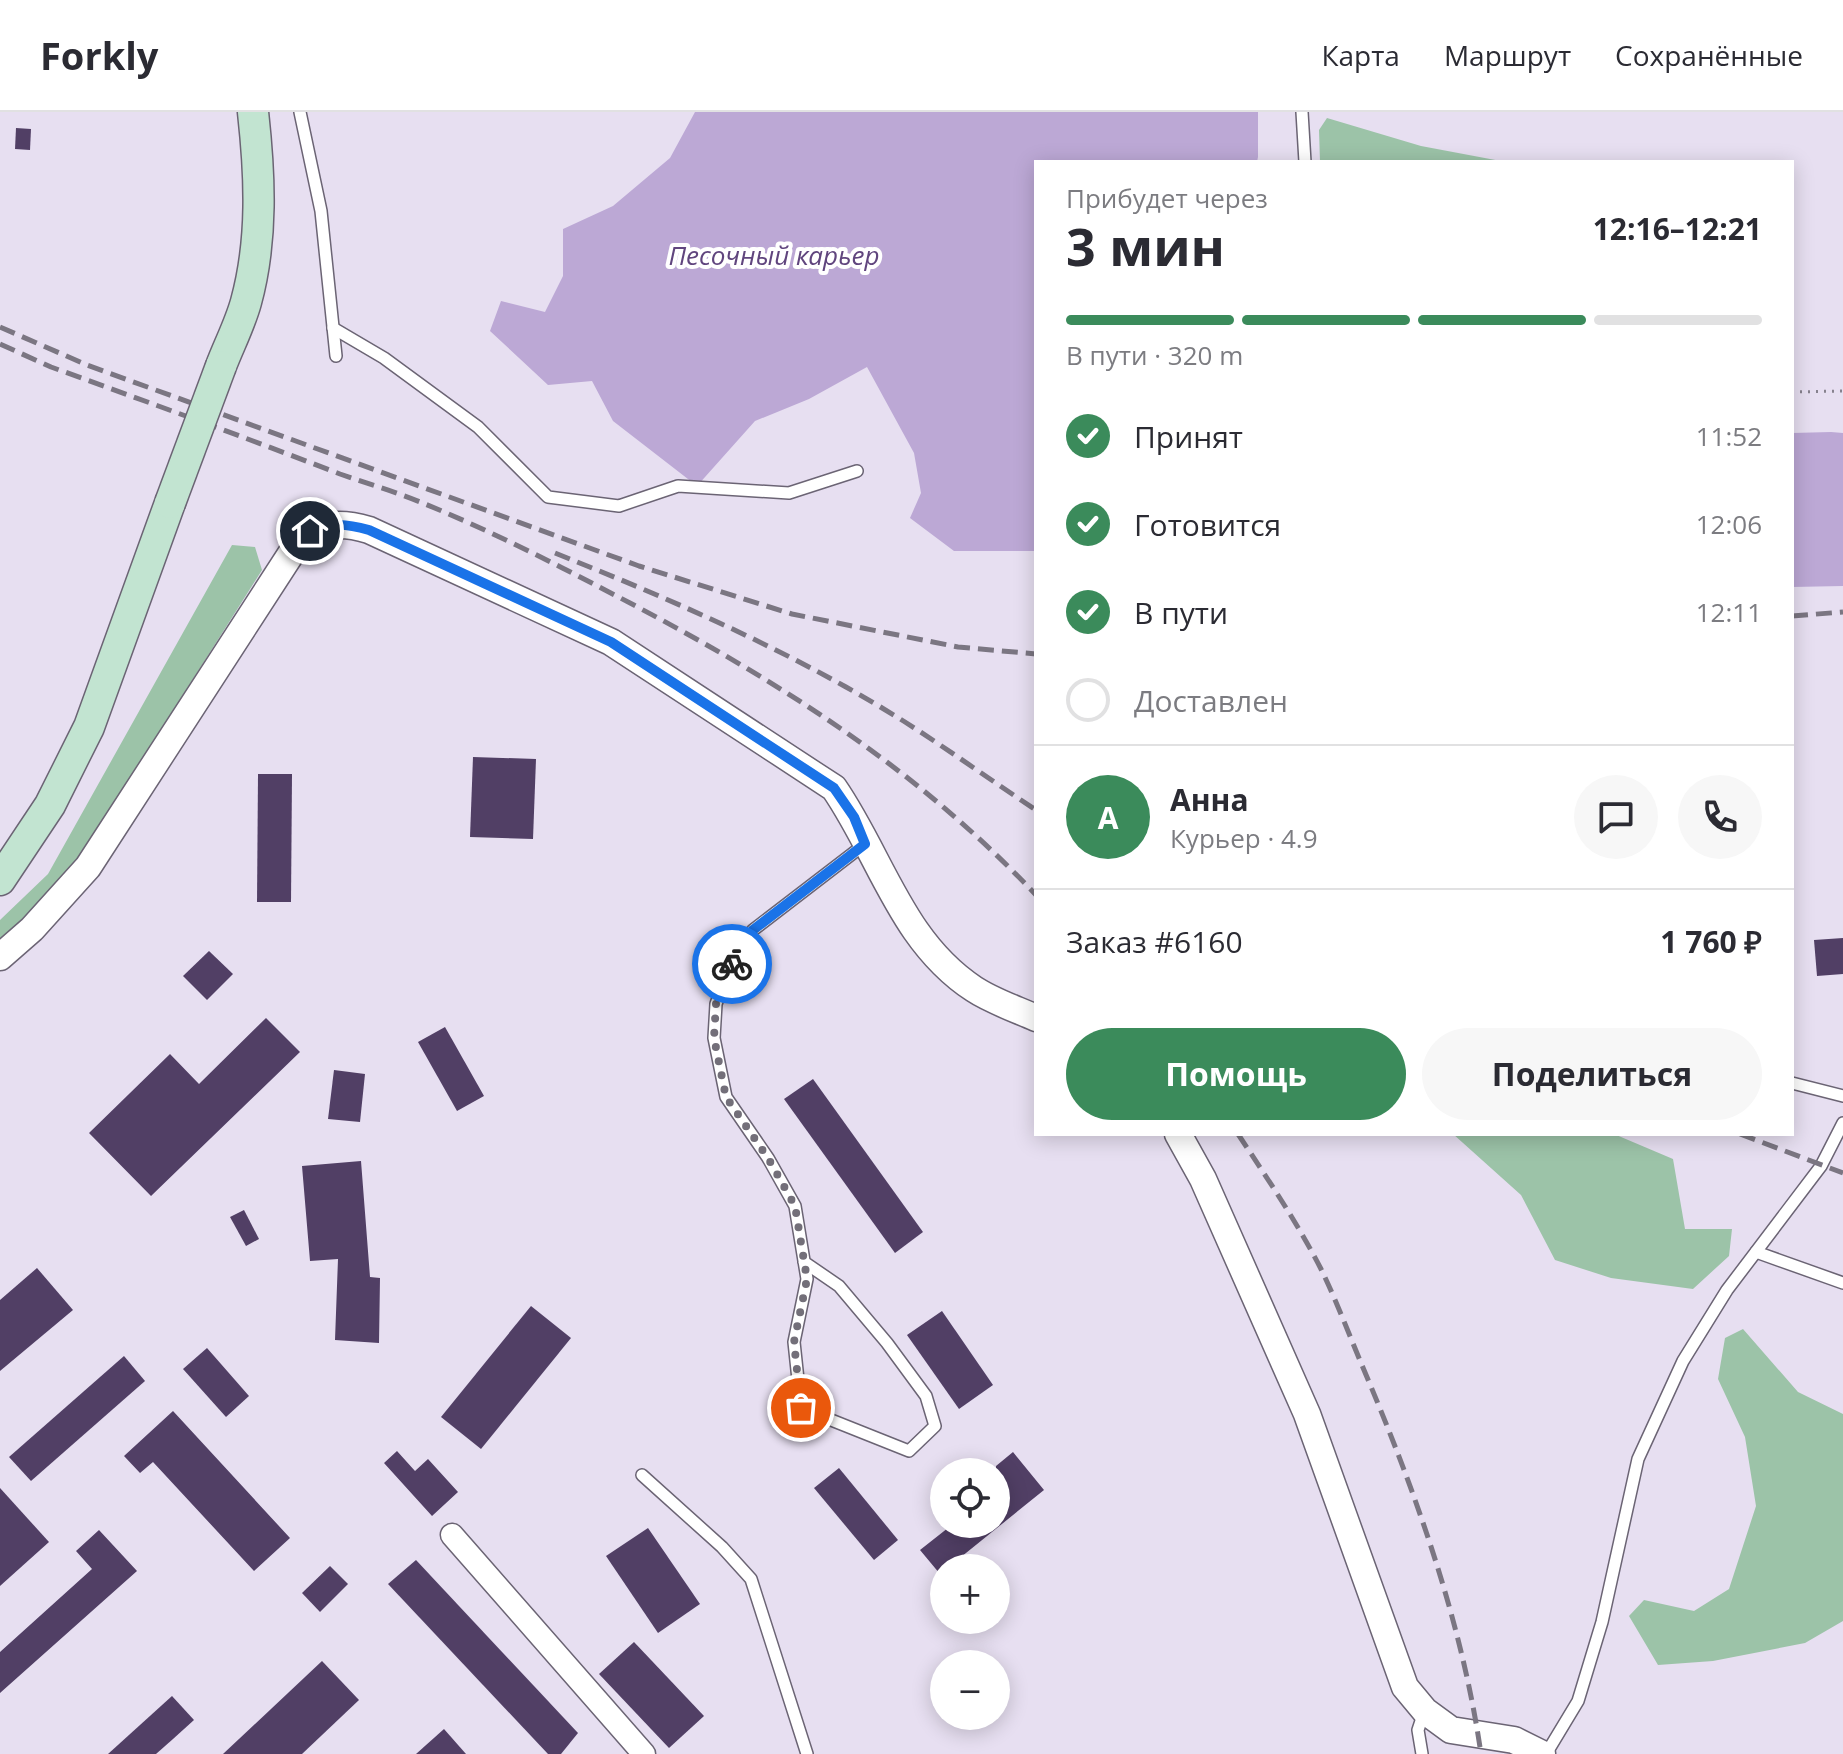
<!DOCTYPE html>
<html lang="ru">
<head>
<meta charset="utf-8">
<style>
	:root { --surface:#fff; --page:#f7f7f7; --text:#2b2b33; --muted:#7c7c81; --line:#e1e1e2; --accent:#3b8b5b }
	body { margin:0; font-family:"Open Sans",sans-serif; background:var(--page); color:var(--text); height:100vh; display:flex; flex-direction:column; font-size:30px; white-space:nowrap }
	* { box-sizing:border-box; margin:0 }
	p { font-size:26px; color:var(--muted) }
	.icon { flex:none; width:44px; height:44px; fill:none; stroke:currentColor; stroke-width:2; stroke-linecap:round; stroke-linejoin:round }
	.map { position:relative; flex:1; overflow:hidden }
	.side { position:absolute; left:1034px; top:48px; width:760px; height:976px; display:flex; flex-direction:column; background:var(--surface); border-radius:0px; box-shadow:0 4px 20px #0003 }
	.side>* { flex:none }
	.buttons { position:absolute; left:930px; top:1346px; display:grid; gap:16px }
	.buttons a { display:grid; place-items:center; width:80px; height:80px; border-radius:50%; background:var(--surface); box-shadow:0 4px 20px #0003; font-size:40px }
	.pin { position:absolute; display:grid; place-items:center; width:68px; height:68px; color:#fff; margin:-34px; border:4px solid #fff; border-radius:50%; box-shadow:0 2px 8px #0007 }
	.courier { position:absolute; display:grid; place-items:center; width:80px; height:80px; margin:-40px; border:6px solid #1a73e8; border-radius:50%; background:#fff; color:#222; box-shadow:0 2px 10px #0007 }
	.overview em { font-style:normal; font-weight:700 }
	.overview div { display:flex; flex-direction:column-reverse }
	.overview { display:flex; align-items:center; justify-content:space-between; height:136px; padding:0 32px }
	h1 { font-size:52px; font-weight:700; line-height:60px }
	.bar { display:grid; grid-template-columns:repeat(4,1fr); gap:12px 8px; align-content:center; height:96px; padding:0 32px }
	.bar i { height:10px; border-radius:6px; background:var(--line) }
	.bar .on { background:var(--accent) }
	.bar p { grid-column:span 4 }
	.line { display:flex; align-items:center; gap:20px; padding:0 32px; border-top:2px solid var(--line) }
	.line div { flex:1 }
	.round { display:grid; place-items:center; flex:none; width:84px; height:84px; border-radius:42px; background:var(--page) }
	ol { padding:0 32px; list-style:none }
	li { display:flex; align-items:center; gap:24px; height:88px }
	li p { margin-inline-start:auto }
	li .icon { padding:8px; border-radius:50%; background:var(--accent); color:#fff; stroke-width:4 }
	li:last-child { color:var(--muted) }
	li i { width:44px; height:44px; border:4px solid var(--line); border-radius:50% }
	.primary-button { display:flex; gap:16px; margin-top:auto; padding:16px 32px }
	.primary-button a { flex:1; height:92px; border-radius:48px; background:var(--accent); color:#fff; font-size:32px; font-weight:700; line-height:92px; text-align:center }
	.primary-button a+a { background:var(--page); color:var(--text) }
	header { display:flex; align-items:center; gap:48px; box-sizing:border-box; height:112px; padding:0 40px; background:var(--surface); border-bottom:2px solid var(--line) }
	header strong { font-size:38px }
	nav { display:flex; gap:44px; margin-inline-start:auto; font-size:28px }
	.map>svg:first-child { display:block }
	.green { fill:#9cc3a8 }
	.water { fill:#bca8d5 }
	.building { fill:#513f65 }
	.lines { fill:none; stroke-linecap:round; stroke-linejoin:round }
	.service-casing { stroke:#6b6474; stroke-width:14 }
	.minor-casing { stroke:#6b6474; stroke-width:25 }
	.tertiary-casing { stroke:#6b6474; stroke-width:29 }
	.secondary-casing { stroke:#6b6474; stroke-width:33 }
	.path { stroke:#86818d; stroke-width:3; stroke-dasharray:2 6; stroke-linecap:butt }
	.service { stroke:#fff; stroke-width:11 }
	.minor { stroke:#fff; stroke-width:22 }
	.tertiary { stroke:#fff; stroke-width:26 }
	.secondary { stroke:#c2e4d1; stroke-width:30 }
	.rail { stroke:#7b7682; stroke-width:5; stroke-dasharray:16 8; stroke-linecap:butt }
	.secondary-bridge-casing { stroke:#6b6474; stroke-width:33; stroke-linecap:butt }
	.secondary-bridge { stroke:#c2e4d1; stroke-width:30 }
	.done { stroke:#736f79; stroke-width:8; stroke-dasharray:0 14.4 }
	.route { stroke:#1a73e8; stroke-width:10 }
	.labels { text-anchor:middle; stroke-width:8; stroke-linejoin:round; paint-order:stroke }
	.water-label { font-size:26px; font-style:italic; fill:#60457e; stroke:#fff }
</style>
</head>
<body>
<header>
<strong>Forkly</strong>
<nav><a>Карта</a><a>Маршрут</a><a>Сохранённые</a></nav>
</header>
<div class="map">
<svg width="1843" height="1642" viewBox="0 0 1843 1642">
	<rect width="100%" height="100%" fill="#e7dff1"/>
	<g class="green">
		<polygon points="1327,6 1421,34 1506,50 1320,50 1319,18"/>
		<polygon points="232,433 255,435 262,458 71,760 29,805 0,829 0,808 48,762"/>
		<polygon points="1453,1022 1614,1022 1673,1047 1685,1117 1732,1117 1729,1144 1693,1177 1611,1166 1555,1148 1521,1083"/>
		<polygon points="1743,1217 1798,1280 1843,1302 1843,1509 1805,1531 1713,1549 1658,1553 1629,1504 1644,1488 1694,1499 1729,1477 1756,1394 1745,1325 1718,1267 1725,1226"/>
	</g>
	<g class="water">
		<polygon points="695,0 1258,0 1258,45 1257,50 1036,50 1036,439 954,439 910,406 921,381 914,341 867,255 809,287 755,309 697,374 613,309 592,269 548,273 490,219 501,189 545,200 563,164 563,117 613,94 670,46"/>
		<polygon points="1831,320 1843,321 1843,474 1792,475 1792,321"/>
	</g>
	<g class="building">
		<polygon points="16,16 31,17 30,38 15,37"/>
		<polygon points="473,645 536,647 533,727 470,725"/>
		<polygon points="258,662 292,662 291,790 257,790"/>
		<polygon points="1843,826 1843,862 1817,864 1814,828"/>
		<polygon points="209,839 233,862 207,888 183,864"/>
		<polygon points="266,906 300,940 151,1084 89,1021 170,942 199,972"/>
		<polygon points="445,915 484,984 457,999 418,930"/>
		<polygon points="334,958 365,962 360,1010 328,1007"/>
		<polygon points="813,967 923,1120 895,1141 784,987"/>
		<polygon points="361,1049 370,1165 380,1166 379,1231 335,1228 338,1147 310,1149 302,1054"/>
		<polygon points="244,1098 259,1127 246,1134 230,1105"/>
		<polygon points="37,1156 73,1198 0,1259 0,1188"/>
		<polygon points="531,1194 571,1226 481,1337 441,1305"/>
		<polygon points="942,1199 993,1273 959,1297 907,1223"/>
		<polygon points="207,1236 249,1284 226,1305 183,1257"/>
		<polygon points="124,1244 145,1269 31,1369 9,1345"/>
		<polygon points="173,1299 290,1426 254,1459 153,1350 140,1361 124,1344"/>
		<polygon points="397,1339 415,1359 428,1347 458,1380 432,1404 384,1351"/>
		<polygon points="1013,1340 1044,1378 940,1462 920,1438 953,1412 996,1412 996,1354"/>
		<polygon points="839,1356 898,1428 874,1448 814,1376"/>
		<polygon points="0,1376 49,1430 0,1474"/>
		<polygon points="648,1416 700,1492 658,1521 606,1444"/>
		<polygon points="99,1418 137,1459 0,1581 0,1540 92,1457 76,1439"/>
		<polygon points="416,1448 578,1621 561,1642 548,1642 388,1472"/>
		<polygon points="330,1454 348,1472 320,1500 302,1481"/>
		<polygon points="634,1530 704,1604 669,1636 599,1562"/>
		<polygon points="322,1549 359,1588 302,1642 223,1642"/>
		<polygon points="172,1584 194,1608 173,1627 156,1642 108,1642"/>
		<polygon points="444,1617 466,1642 416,1642"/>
	</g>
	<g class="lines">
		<defs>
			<g id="service">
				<polyline points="300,0 321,99 336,244"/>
				<polyline points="1302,0 1305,50"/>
				<polyline points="333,216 384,246 478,315 548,385 619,394 678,374 789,381 857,359"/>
				<polyline points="1792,971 1843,984"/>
				<polyline points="1756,1140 1843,1171"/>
				<polyline points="804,1150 839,1174 887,1231 926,1284 935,1314 909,1339 801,1296 794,1230 807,1167 795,1094 768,1046 726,985 714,926 716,892 729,856 753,818 865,732"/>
				<polyline points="642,1363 722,1435 751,1467 807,1642"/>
				<polyline points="1422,1642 1418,1618 1424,1600"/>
				<polyline points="1546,1642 1578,1589 1602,1510 1638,1347 1683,1249 1727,1178 1821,1054 1843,1011"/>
			</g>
			<polyline id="minor" points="452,1423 644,1642"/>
			<g id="tertiary">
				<path d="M0,845L32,817L88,755L298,431C321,410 341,410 369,418L611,530L834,676C881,744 901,829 974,877C992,889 1016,897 1036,906"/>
				<polyline points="1178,1022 1203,1067 1307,1302 1405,1575 1425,1599 1451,1618 1514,1628 1542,1642"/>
			</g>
			<g id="secondary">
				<path d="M221,254C229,233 240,212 246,190C263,128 260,63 253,0"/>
				<polyline points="0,768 50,693 89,615 170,391"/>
			</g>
		</defs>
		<use href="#service" class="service-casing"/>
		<use href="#minor" class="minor-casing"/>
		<use href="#tertiary" class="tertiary-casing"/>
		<use href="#secondary" class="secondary-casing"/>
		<polyline class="path" points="1792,280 1843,279"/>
		<use href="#service" class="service"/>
		<use href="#minor" class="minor"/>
		<use href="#tertiary" class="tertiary"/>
		<use href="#secondary" class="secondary"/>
		<g class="rail">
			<polyline points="0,215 87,253 639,454 792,502 958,535 1036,542"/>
			<path d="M0,232L51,255C148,290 244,325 340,362C368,372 397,380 425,392C486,417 546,447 605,478C764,560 912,651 1036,783"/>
			<path d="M555,441C675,489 795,541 905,610C949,638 992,669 1036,698"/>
			<polyline points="1792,504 1843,500"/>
			<path d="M1238,1022C1267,1066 1297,1110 1321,1157C1337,1190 1350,1225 1364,1258C1416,1381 1462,1510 1481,1642"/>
			<polyline points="1740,1022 1843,1061"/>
		</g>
		<defs>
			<polyline id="secondary-bridge" points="170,391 221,254"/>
		</defs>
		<use href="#secondary-bridge" class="secondary-bridge-casing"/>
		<use href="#secondary-bridge" class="secondary-bridge"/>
	</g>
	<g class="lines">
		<polyline class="done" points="732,852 716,892 714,926 726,985 768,1046 795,1094 807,1167 794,1230 801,1296"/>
		<path class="route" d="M310,419C331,410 347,412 369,418L611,530L834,676L854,705L865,732L753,818L732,852"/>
	</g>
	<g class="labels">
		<g class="water-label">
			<text x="774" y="153">Песочный карьер</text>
		</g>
	</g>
</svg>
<div class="buttons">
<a><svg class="icon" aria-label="locate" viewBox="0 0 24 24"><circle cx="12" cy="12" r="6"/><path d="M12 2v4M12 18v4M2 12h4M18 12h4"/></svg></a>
<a>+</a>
<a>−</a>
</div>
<div class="pin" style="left:801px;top:1296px;background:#ea580c"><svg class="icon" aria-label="bag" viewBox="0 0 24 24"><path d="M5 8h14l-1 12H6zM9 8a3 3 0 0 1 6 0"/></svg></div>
<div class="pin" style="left:310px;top:419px;background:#1f2937"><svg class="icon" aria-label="home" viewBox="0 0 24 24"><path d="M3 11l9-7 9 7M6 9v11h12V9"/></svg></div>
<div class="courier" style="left:732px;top:852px"><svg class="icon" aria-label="bike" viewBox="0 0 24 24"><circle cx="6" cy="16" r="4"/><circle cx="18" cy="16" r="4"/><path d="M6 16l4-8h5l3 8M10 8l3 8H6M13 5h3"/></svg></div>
<section class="side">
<div class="overview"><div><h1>3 мин</h1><p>Прибудет через</p></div><em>12:16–12:21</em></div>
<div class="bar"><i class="on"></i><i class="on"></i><i class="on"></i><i></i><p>В пути · 320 m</p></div>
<ol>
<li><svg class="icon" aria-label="check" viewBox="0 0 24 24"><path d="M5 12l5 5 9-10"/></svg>Принят<p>11:52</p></li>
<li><svg class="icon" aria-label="check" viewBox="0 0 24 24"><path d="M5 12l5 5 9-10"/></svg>Готовится<p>12:06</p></li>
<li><svg class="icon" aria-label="check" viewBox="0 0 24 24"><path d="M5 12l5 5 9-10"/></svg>В пути<p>12:11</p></li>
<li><i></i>Доставлен</li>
</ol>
<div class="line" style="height:144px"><b class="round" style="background:var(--accent);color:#fff">А</b><div><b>Анна</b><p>Курьер · 4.9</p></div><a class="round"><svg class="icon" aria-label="chat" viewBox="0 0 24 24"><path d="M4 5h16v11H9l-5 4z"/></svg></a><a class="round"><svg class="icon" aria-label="phone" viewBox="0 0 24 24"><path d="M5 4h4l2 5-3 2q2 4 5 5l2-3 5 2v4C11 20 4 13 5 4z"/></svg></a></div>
<div class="line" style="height:104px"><div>Заказ #6160</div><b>1 760 ₽</b></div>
<div class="primary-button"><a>Помощь</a><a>Поделиться</a></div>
</section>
</div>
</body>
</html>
